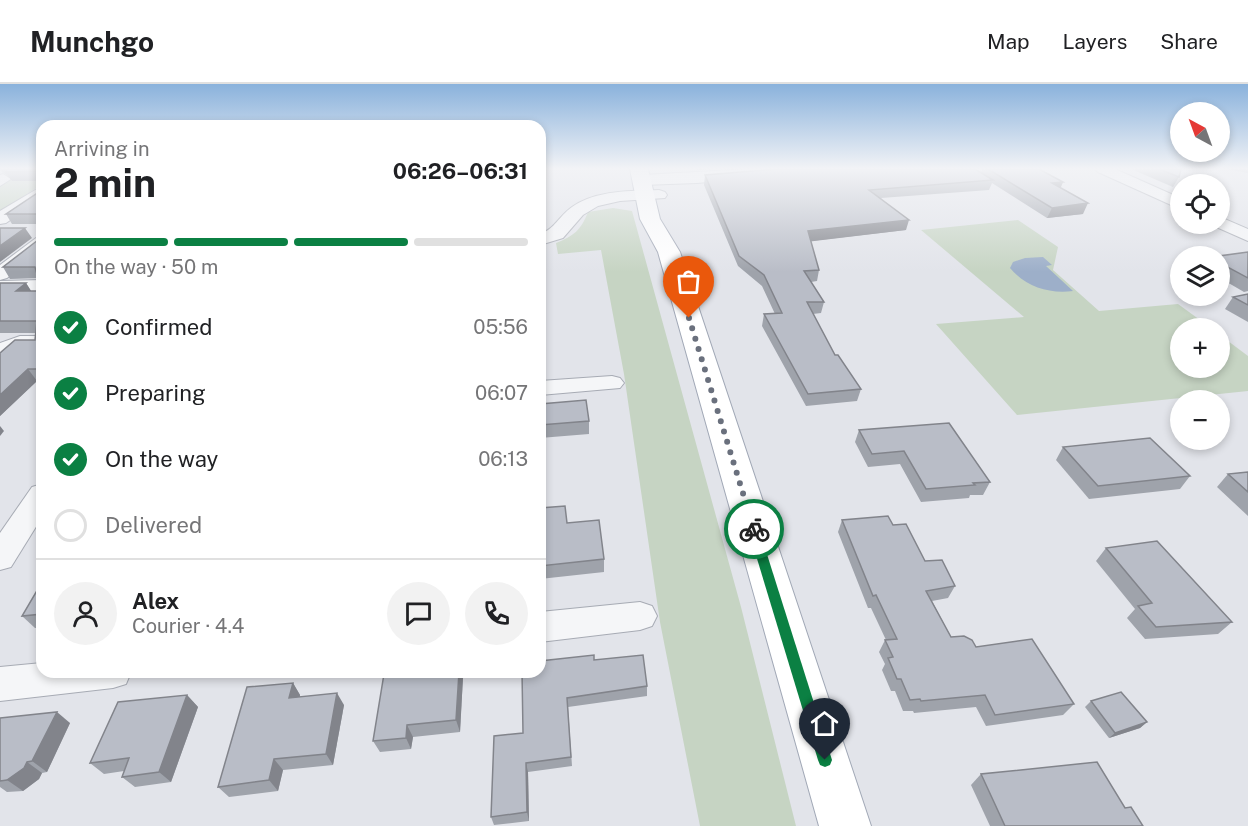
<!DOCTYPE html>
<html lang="en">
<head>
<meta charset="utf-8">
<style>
	:root { --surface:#fff; --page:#f2f2f2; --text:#202124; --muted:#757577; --line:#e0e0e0; --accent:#0b8043 }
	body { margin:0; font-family:"Public Sans",sans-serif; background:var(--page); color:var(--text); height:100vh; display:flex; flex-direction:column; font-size:22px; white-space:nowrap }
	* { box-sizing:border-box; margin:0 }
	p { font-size:20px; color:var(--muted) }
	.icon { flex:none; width:33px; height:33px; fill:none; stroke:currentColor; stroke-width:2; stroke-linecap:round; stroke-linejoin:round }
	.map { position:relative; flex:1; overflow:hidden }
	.panel { position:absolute; left:36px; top:36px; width:510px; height:558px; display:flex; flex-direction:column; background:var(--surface); border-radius:18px; box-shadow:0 3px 9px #0003 }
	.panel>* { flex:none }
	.needle { width:39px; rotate:319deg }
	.controls { position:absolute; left:1170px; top:18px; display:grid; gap:12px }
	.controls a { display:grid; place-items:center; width:60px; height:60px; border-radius:50%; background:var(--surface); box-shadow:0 3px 9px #0003; font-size:30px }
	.pin { position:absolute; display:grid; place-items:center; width:51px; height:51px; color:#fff; margin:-62px -26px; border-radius:50% 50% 50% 0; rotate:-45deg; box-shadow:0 0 6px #0007 }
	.pin .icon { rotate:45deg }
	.courier { position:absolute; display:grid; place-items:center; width:60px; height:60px; margin:-30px; border:4px solid #0b8043; border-radius:50%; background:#fff; color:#222; box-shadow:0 2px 8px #0007 }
	.overview em { font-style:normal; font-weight:700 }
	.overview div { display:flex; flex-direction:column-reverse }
	.overview { display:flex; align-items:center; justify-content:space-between; height:102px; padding:0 18px }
	h1 { font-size:39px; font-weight:700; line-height:45px }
	.bar { display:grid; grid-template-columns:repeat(4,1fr); gap:9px 6px; align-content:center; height:72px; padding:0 18px }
	.bar i { height:8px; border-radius:4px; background:var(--line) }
	.bar .current { background:var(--accent) }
	.bar p { grid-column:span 4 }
	.line { display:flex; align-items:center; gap:15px; padding:0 18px; border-top:2px solid var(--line) }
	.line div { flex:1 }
	.round { display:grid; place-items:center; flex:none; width:63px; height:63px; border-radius:32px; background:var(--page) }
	ol { padding:0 18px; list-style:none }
	li { display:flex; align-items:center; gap:18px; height:66px }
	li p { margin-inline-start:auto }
	li .icon { padding:6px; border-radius:50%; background:var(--accent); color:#fff; stroke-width:4 }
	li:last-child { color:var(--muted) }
	li i { width:33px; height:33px; border:3px solid var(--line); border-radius:50% }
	header { display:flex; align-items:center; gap:36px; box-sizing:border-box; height:84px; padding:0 30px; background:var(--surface); border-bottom:2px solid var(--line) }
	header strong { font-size:28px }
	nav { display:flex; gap:33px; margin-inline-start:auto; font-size:21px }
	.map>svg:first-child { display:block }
	.green { fill:#c6d4c3 }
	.water { fill:#9dafc9 }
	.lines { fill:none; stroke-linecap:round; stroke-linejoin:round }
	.street-casing { stroke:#a7abb4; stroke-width:2 }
	.primary-casing { stroke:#a1a8b6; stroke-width:2 }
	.street { fill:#f5f6f8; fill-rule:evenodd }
	.primary { fill:#fff; fill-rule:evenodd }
	.wall { fill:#9fa3ab }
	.shaded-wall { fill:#82848b }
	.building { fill:#b9bdc7; stroke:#82848b; stroke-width:1.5 }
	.route { fill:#0b8043 }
	.done { stroke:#6a707d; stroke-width:6; stroke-dasharray:0 10.8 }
</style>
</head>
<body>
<header>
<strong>Munchgo</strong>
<nav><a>Map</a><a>Layers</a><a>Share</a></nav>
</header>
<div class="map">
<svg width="1248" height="742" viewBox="0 0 1248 742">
	<rect width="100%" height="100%" fill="#e2e4ea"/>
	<g class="green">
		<polygon points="42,95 42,100 0,128 0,99 4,96"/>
		<path d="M613,124L632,127L741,523L796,742H700L660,538L624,290L601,166L558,170L556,159C574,152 581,146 588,128Z"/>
		<polygon points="1018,136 1058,163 1053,186 1099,227 1178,220 1211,244 1180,244 1180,284 1220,284 1220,251 1248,272 1248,307 1017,331 936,240 1024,233 921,146"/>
	</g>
	<path class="water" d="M1043,173L1052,181L1046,182L1073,207C1049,210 1026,203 1010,184L1013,178L1025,174Z"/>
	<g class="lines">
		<defs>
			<g id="street">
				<polygon points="750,85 803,85 795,90 697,99 642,101 634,96 642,91"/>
				<polygon points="1095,85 1115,85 1180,114 1180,125 1098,88"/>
				<polygon points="3,90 11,95 0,102 0,91"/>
				<polygon points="42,102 42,114 6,139 0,140 0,127"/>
				<path d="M659,106L665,108L667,111L665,114L620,117L598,122L583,131L563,154L540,161V150C555,145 559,132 572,123C596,106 631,107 659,106Z"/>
				<polygon points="1220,133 1248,145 1248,157 1214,142 1212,140 1220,140"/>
				<polygon points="42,153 42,167 7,194 0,196 0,181 36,154"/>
				<polygon points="42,196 42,208 0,209 0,197"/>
				<polygon points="20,252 42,252 42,266 23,266 0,274 0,259"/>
				<polygon points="612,292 620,294 624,299 620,304 540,311 540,297"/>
				<polygon points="42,400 42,433 11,483 0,486 0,449 32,403"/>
				<polygon points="640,518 652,522 657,532 652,542 640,546 540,558 540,528"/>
				<polygon points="42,579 42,588 131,588 126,600 113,604 0,617 0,583"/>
			</g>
			<polygon id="primary" points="630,85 648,85 660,135 680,168 871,742 819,742 658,168 640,135"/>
		</defs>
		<use href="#street" class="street-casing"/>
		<use href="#primary" class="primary-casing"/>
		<use href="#street" class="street"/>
		<use href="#primary" class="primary"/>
	</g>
	<g class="wall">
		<polygon points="0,85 42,85 42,97 12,97 7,91 2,88"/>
		<polygon points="696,85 717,85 697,86"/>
		<polygon points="982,85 1039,85 1063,98 1060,104 1083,130 1047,134 992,99 989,106 881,114 906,146 811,157 819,186 817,197 811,198 824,218 821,229 813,230 835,271 861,305 857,317 806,322 762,242 764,230 775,230 762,202 738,182 704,101 705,91 981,89"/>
		<polygon points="1131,85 1181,85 1179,93 1173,103"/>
		<polygon points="1227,85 1248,85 1248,89"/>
		<polygon points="42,106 42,198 40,194 10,195 3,183 38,156 37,140 12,140 6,130"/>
		<polygon points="1248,168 1248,207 1244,208 1220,194 1220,172"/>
		<polygon points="540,169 543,204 540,204"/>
		<polygon points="0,199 26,199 31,207 42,207 42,297 37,297 0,332 0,269 35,256 36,249 0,249"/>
		<polygon points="1248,210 1248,238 1225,225 1233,213"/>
		<polygon points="540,320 589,337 589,350 540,354"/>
		<polygon points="859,346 990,398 983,411 970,411 969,414 921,418 900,380 868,383 855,358"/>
		<polygon points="1063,363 1190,392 1180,405 1089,415 1056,376"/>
		<polygon points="1248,388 1248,432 1217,403 1228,390"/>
		<polygon points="540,424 567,439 604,475 604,488 540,495"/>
		<polygon points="842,436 893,441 925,477 955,502 948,514 932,517 951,553 976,563 1074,620 1063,631 986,642 976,623 914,629 913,627 903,627 895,607 891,607 882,586 885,580 879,568 885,556 886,556 871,524 868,524 838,448"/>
		<polygon points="1106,464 1232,538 1218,550 1145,555 1127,534 1135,525 1096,477"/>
		<polygon points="42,498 42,544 35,544 22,532"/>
		<polygon points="594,576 647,602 647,612 568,623 572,682 528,688 529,737 494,741 491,733 523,649"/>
		<polygon points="399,588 462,588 463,593 460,648 413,653 411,665 380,668 373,657"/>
		<polygon points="293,599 300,611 300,613 344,621 333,681 283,686 278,707 229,713 218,703"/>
		<polygon points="187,611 198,623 171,698 135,703 122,693 124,687 104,690 90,679"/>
		<polygon points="1091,617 1147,638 1140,644 1109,654 1085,623"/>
		<polygon points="0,634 70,639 47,688 42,689 39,695 23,707 7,708 0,703"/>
		<polygon points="981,690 1125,724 1143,742 990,742 971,701"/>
	</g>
	<g class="shaded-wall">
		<polygon points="1063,98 1059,108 1052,99"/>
		<polygon points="1088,119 1083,130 1047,134 1052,124"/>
		<polygon points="909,136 906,146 806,158 808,147"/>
		<polygon points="25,144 32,154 0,178 0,162"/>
		<polygon points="42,186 42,198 37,190"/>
		<polygon points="26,199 33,210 16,207"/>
		<polygon points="42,279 42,294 36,285"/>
		<polygon points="28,285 37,297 0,332 0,311"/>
		<polygon points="0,342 4,347 0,352"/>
		<polygon points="459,588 462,588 463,593 460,648 456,636"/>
		<polygon points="293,599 300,611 297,626 289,614"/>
		<polygon points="337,609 344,621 333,681 326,670"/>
		<polygon points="187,611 198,623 171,698 159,688"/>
		<polygon points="57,628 70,639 47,688 32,677"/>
		<polygon points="1147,638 1140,644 1109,654 1115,649"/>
		<polygon points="407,641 413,653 411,665 406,654"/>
		<polygon points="274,675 283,686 278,707 269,696"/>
		<polygon points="27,678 42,689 39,695 23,707 7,696"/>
		<polygon points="526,679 528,688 529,737 527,728"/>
	</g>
	<g class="building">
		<polygon points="6,85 42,85 42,87 6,88"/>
		<polygon points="776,85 975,85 993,96 869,106 909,136 808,147 819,186 804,187 824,218 807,218 835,271 838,271 861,305 808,310 764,230 782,229 764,191 739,172 705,91"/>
		<polygon points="988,85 1039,85 1063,98 1052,99 1088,119 1052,124"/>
		<polygon points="1159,85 1181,85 1179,93"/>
		<polygon points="42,106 42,186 37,190 35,183 3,183 38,156 37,130 6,130"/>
		<polygon points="0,144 25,144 0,162"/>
		<polygon points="1248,168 1248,194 1220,179 1219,172"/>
		<polygon points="540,169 542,192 540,192"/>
		<polygon points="0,199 26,199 16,207 42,207 42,279 36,285 28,285 0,311 0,269 15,256 35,256 37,237 0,237"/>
		<polygon points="1248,210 1248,221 1233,213"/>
		<polygon points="586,316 589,337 540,341 540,320"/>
		<polygon points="949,339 990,398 973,399 975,401 926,405 904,367 872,370 859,346"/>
		<polygon points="1150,354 1190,392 1098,402 1063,363"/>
		<polygon points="1248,388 1248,408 1228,390"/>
		<polygon points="565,422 567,439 599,436 604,475 540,482 540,424"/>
		<polygon points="888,432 893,441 906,440 925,477 942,476 955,502 926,507 951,553 964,552 972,556 976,563 1032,555 1074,620 995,631 985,611 921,617 920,615 910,616 901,595 897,595 888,574 893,573 885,556 897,555 876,511 873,512 842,436"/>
		<polygon points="1157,457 1232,538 1156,543 1138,522 1152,519 1106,464"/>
		<polygon points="42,498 42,530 22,532"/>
		<polygon points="594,571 594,576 643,571 647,602 567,614 571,673 526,679 527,728 491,733 494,652 523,649 522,588 540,588 540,577"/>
		<polygon points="399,588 459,588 456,636 407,641 406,654 373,657 384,590"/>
		<polygon points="293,599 289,614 337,609 326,670 274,675 269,696 218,703 247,603"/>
		<polygon points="1121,608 1147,638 1115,649 1091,617"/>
		<polygon points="187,611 159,688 122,693 129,674 90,679 118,618"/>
		<polygon points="57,628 32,677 27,678 24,684 7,696 0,697 0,634"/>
		<polygon points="1097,678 1125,724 1131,723 1143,742 1005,742 981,690"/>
	</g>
	<linearGradient id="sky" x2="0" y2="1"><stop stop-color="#8ab2dc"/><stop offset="0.45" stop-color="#f2f3f6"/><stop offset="1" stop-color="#f2f3f6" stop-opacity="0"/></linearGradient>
	<rect width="1248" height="188" fill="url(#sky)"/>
	<polygon class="route" points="754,441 759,445 832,676 830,681 825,683 820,681 818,676 748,445"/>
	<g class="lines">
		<polyline class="done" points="689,234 754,445"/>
	</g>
</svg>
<div class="controls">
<a><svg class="needle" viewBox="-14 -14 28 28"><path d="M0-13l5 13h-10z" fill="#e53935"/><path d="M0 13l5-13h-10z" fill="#757577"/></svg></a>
<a><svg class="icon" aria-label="locate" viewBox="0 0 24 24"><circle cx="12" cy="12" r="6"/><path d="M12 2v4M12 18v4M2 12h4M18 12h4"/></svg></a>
<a><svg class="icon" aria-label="layers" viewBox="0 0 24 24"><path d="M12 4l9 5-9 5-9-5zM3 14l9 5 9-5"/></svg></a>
<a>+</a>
<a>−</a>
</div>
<div class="pin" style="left:689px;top:234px;background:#ea580c"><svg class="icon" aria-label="bag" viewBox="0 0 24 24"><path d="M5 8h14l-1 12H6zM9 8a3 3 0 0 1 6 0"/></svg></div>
<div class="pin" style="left:825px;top:676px;background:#1f2937"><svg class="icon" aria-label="home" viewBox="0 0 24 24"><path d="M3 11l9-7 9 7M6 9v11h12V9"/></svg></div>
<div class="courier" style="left:754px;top:445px"><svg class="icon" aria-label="bike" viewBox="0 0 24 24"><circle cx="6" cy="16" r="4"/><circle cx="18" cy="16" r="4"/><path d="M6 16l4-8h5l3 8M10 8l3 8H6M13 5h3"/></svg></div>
<section class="panel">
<div class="overview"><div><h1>2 min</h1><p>Arriving in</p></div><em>06:26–06:31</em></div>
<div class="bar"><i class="current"></i><i class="current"></i><i class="current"></i><i></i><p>On the way · 50 m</p></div>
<ol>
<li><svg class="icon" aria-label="check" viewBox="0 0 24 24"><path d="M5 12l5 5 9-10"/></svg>Confirmed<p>05:56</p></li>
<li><svg class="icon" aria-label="check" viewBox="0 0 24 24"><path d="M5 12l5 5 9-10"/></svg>Preparing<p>06:07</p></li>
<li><svg class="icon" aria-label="check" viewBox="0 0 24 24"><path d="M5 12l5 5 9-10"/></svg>On the way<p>06:13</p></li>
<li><i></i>Delivered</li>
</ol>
<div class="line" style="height:108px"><a class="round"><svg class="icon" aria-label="person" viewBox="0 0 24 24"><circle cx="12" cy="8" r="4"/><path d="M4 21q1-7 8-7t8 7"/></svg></a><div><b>Alex</b><p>Courier · 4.4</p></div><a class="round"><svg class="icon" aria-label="chat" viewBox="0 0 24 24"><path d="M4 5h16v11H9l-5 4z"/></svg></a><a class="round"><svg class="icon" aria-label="phone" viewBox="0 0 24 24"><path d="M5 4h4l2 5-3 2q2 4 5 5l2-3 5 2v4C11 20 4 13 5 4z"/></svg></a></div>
</section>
</div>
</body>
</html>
